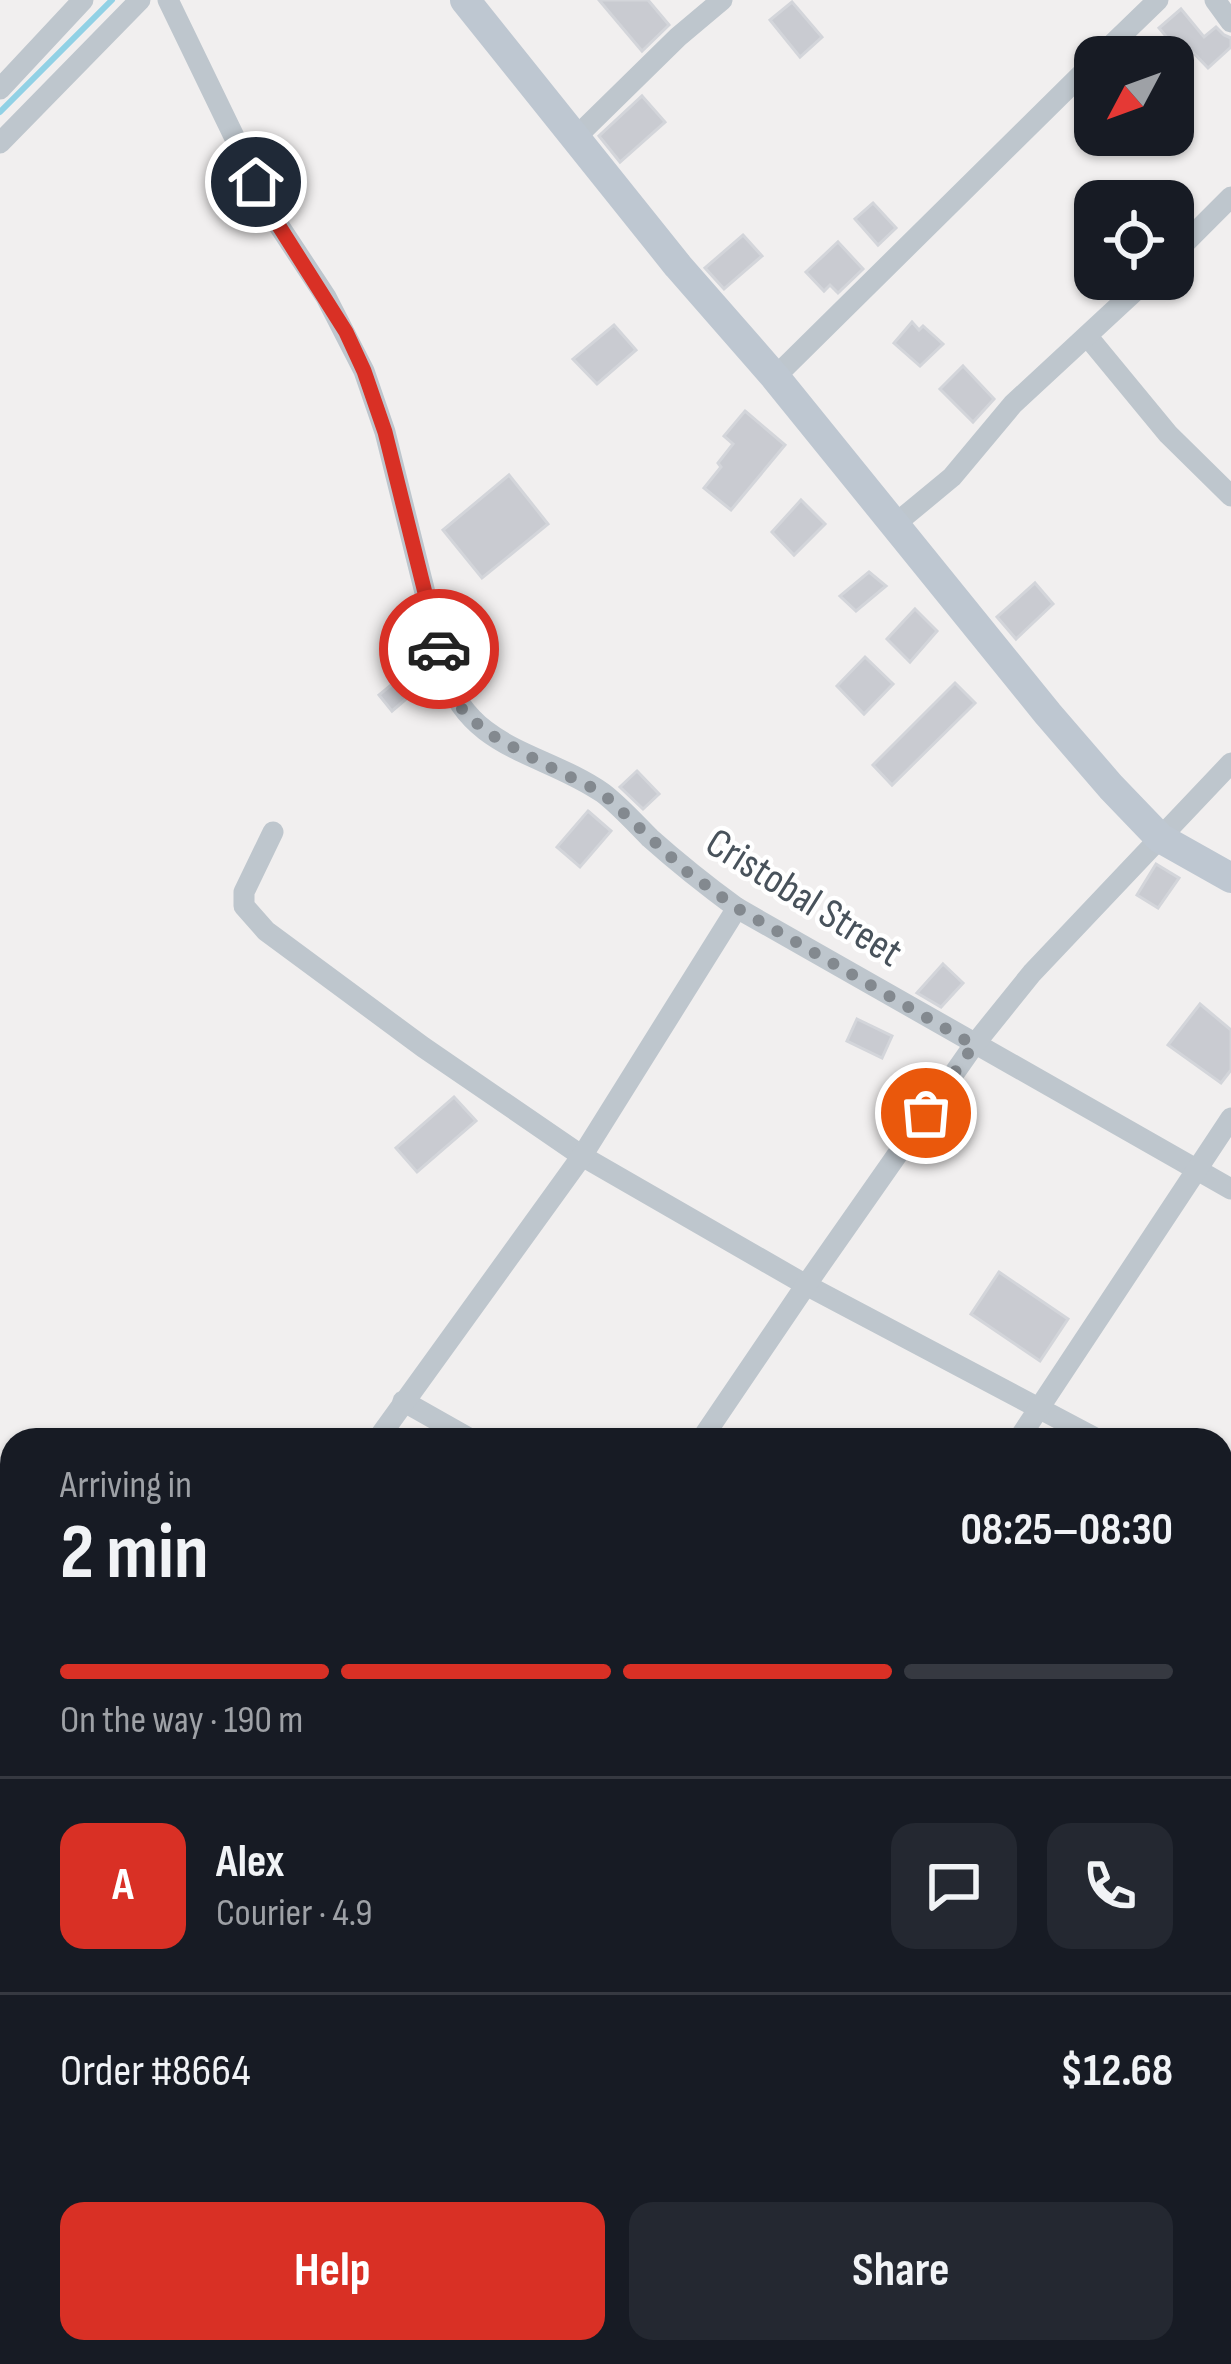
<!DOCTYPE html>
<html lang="en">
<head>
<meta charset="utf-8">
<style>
	:root { --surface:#171b24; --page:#242831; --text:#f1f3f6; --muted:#9ea1a6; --line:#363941; --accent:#d93025 }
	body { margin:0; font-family:"Sofia Sans Condensed",sans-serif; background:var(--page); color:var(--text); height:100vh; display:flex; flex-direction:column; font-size:45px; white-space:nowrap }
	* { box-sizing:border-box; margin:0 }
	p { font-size:39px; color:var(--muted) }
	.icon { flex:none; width:66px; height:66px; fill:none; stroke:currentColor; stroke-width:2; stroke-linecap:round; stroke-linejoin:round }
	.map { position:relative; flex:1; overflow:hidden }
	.details { position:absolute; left:0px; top:1428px; width:1233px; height:936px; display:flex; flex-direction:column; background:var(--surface); border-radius:36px 36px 0 0; box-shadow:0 3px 9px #0004 }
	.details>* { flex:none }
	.needle { width:78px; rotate:229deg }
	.fabs { position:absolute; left:1074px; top:36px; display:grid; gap:24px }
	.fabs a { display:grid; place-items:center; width:120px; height:120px; border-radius:24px; background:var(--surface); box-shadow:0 3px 9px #0004; font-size:60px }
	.pin { position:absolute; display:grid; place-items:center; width:102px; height:102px; color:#fff; margin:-51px; border:6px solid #fff; border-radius:50%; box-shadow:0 3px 12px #0007 }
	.courier { position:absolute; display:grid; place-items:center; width:120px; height:120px; margin:-60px; border:9px solid #d93025; border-radius:50%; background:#fff; color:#222; box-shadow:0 3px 15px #0007 }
	.head em { font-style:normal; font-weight:700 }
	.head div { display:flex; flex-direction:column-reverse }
	.head { display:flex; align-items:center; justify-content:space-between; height:204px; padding:0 60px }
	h1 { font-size:78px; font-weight:700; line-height:90px }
	.bar { display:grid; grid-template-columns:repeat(4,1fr); gap:18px 12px; align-content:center; height:144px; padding:0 60px }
	.bar i { height:15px; border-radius:9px; background:var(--line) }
	.bar .active { background:var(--accent) }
	.bar p { grid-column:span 4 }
	.line { display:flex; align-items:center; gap:30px; padding:0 60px; border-top:3px solid var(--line) }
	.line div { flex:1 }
	.round { display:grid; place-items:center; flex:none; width:126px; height:126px; border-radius:24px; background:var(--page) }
	.action { display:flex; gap:24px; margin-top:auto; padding:24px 60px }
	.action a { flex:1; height:138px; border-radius:24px; background:var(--accent); color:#fff; font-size:48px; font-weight:700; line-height:138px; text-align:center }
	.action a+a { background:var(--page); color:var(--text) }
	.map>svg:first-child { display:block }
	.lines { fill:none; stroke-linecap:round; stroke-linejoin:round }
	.stream { stroke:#91d1e5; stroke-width:6 }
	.building { fill:#c9cbd1; stroke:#d3d5da; stroke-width:3 }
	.trunk-casing { stroke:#768ba6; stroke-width:39 }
	.minor { stroke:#bec6cd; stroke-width:21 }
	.secondary { stroke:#bec7d1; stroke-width:30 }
	.trunk { stroke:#9eaec3; stroke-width:36 }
	.done { stroke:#83898f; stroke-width:12; stroke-dasharray:0 21.6 }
	.route { stroke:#d93025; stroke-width:15 }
	.labels { text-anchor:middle; stroke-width:9; stroke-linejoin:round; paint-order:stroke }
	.street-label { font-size:42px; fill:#48525b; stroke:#fff }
</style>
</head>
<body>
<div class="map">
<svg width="1231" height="2364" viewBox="0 0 1231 2364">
	<rect width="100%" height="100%" fill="#f1efef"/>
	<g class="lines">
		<polyline class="stream" points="0,112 112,0"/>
	</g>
	<g class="building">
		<polygon points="599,0 648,0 669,25 642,51"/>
		<polygon points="792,2 822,37 800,57 770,20"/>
		<polygon points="1181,9 1204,37 1216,27 1224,35 1231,38 1231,47 1208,68 1182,41 1175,47 1159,28"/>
		<polygon points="642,96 665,122 620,162 599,136"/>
		<polygon points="873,203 896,228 878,245 855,219"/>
		<polygon points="743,235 762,256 724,289 705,268"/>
		<polygon points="838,242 863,269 838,293 830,285 824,291 806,272"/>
		<polygon points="912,322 919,330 923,326 943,344 920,366 894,343"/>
		<polygon points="614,325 636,350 597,384 573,359"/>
		<polygon points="963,366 994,399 973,422 940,389"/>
		<polygon points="745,411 785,445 731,510 704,488 721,467 718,463 733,444 724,436"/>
		<polygon points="509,475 548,524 482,578 443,530"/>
		<polygon points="801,500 825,524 794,555 772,532"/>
		<polygon points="869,572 886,586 856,611 840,596"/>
		<polygon points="1035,583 1053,604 1016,639 997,617"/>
		<polygon points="915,609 937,631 910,662 887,639"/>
		<polygon points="865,657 893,684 864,714 837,686"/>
		<polygon points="413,667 426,682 392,711 379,695"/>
		<polygon points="955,683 975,703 892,785 873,765"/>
		<polygon points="637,771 659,794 643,809 620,787"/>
		<polygon points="588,811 611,831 580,867 557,847"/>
		<polygon points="1156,864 1179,878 1158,908 1137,895"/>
		<polygon points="943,964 963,983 941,1007 917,993"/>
		<polygon points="1200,1004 1231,1030 1231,1070 1221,1083 1168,1045"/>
		<polygon points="857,1019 892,1036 882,1058 847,1041"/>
		<polygon points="454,1097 476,1121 417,1172 396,1148"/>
		<polygon points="999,1272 1068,1319 1040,1361 971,1314"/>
	</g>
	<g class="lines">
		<defs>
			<g id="trunk">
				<polyline points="1221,2150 1231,2135"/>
				<polyline points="1076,2364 1084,2352"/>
			</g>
		</defs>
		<use href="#trunk" class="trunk-casing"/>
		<g class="minor">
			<path d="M168,0L272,215L326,297L364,371L385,432L445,673C471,751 544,752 603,793C620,806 635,823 650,838C678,863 707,886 737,908L1231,1189"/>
			<polyline points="1215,0 1231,22"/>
			<polyline points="1099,57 1158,0"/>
			<polyline points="0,89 83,0"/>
			<polyline points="575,138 678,37 722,0"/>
			<polyline points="0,143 140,0"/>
			<polyline points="1173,255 1231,197"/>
			<polyline points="1088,337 1168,434 1231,496"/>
			<polyline points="775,377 1095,61"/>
			<polyline points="894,525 952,477 1013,404 1148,279"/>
			<polyline points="273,832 244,892 244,906 266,931 423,1047 582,1156 806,1285 1099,1440"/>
			<polyline points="403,1401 472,1440"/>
			<polyline points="377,1440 582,1156 737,908"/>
			<polyline points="701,1440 806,1285 974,1045 1032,973 1231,763"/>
			<polyline points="1018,1440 1231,1118"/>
			<polyline points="1221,1509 1231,1515"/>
			<polyline points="1221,1632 1231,1617"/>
			<polyline points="1221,1838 1231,1843"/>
			<polyline points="0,2009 12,1990"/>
			<polyline points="0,2251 12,2257"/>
			<polyline points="207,2352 234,2364"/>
			<polyline points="650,2352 673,2364"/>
			<polyline points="1184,2352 1206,2364"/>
			<polyline points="76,2364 84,2352"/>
			<polyline points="409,2364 417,2352"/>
			<polyline points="730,2364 738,2352"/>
		</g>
		<polyline class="secondary" points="465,0 678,266 775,377 1048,714 1111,787 1160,838 1231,878"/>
		<use href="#trunk" class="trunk"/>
	</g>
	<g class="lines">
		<polyline class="done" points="439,649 453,697 466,714 488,733 540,762 601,792 686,871 737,908 974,1045 926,1113"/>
		<polyline class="route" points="256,182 272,215 346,332 364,371 385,432 439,649"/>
	</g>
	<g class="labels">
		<g class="street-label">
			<text transform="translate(805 896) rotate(32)" y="15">Cristobal Street</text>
		</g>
	</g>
</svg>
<div class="fabs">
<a><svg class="needle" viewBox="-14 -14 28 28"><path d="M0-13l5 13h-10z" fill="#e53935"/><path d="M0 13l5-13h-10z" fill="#9ea1a6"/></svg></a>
<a><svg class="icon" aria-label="locate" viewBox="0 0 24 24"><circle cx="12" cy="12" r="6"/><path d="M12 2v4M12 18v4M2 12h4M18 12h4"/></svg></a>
</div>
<div class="pin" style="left:926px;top:1113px;background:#ea580c"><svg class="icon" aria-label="bag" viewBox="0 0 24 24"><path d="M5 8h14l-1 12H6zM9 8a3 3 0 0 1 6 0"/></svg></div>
<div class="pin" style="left:256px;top:182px;background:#1f2937"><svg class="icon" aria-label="home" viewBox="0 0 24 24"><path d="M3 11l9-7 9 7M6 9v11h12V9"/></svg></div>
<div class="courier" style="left:439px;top:649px"><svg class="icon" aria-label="car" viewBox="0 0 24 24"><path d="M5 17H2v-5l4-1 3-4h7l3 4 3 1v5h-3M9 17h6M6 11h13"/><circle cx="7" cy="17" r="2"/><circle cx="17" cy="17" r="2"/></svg></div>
<section class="details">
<div class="head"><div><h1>2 min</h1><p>Arriving in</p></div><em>08:25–08:30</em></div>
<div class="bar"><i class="active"></i><i class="active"></i><i class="active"></i><i></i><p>On the way · 190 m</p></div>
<div class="line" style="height:216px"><b class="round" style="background:var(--accent);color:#fff">A</b><div><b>Alex</b><p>Courier · 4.9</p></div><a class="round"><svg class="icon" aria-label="chat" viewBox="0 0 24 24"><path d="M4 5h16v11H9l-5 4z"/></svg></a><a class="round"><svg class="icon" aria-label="phone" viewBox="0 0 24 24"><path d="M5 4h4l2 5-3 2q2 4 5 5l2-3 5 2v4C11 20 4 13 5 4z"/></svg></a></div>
<div class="line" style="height:156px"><div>Order #8664</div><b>$12.68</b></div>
<div class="action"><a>Help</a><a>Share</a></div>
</section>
</div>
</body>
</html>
